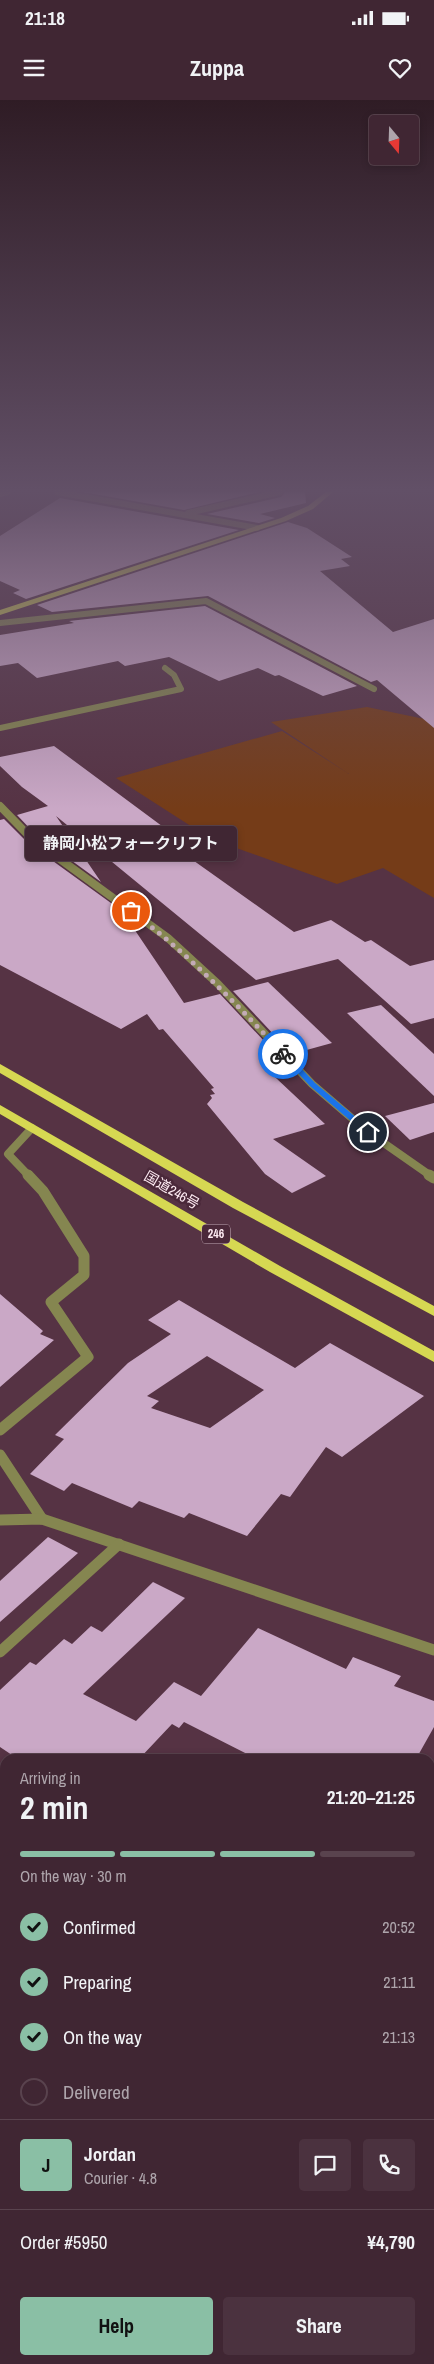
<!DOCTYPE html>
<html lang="en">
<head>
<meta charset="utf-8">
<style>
	:root { --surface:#402633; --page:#4b323f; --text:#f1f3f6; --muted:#aea5ac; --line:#59434e; --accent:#8abfa5 }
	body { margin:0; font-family:"Archivo Narrow","Noto Sans JP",sans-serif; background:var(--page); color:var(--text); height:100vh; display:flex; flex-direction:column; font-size:19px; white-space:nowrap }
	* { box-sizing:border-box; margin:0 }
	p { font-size:16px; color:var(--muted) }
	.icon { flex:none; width:28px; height:28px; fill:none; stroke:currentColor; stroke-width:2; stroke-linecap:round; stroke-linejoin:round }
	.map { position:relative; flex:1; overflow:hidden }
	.panel { position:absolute; left:0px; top:1654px; width:435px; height:611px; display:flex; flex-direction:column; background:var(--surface); border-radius:15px 15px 0 0; box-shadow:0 2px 8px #0003,0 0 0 1px var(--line) }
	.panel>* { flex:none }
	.needle { width:32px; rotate:161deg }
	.buttons { position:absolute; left:369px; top:15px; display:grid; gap:10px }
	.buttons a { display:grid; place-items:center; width:50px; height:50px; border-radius:5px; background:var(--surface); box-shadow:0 2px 8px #0003,0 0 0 1px var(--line); font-size:25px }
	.pin { position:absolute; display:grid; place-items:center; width:42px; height:42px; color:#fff; margin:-21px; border:2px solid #fff; border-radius:50%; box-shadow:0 1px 5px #0007 }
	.courier { position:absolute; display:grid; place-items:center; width:50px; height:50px; margin:-25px; border:4px solid #1a73e8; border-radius:50%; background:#fff; color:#222; box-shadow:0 1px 6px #0007 }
	.bubble { position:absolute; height:35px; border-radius:5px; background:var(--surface); box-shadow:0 2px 8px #0003,0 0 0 1px var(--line); font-size:16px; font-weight:700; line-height:35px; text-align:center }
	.summary em { font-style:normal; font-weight:700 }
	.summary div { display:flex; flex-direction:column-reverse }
	.summary { display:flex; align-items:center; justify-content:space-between; height:85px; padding:0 20px }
	h1 { font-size:32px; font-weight:700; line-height:38px }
	.bar { display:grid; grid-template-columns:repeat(4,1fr); gap:8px 5px; align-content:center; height:60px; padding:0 20px }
	.bar i { height:6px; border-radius:4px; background:var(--line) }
	.bar .active { background:var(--accent) }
	.bar p { grid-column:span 4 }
	.line { display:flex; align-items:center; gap:12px; padding:0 20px; border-top:1px solid var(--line) }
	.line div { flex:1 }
	.round { display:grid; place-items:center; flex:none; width:52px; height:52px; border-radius:5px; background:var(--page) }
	ol { padding:0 20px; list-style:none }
	li { display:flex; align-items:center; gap:15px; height:55px }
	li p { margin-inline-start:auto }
	li .icon { padding:5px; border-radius:50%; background:var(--accent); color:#111; stroke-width:4 }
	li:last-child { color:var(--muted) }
	li i { width:28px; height:28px; border:2px solid var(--line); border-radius:50% }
	.cta { display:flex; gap:10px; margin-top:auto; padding:10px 20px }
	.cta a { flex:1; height:58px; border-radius:5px; background:var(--accent); color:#111; font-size:20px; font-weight:700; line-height:58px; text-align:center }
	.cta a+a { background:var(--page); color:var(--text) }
	.status { display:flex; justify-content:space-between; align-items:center; height:35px; padding:0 25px; background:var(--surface); direction:ltr }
	.status svg { height:14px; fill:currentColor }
	header { display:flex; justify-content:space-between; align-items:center; height:65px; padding:0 20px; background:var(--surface); font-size:22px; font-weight:700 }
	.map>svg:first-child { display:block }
	.green { fill:#753c18 }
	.building { fill:#caa8c6; fill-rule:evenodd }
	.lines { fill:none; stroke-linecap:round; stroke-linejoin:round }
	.minor-far3 { stroke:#858650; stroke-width:6 }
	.minor-far2 { stroke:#858650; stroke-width:8 }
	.minor-far1 { stroke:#858650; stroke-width:11 }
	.minor { stroke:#858650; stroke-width:14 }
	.primary { fill:#c9ca53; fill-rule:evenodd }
	.trunk { fill:#d6d852; fill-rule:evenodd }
	.route { fill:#1a73e8 }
	.done { stroke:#c3abb6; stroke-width:5; stroke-dasharray:0 9 }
	.labels { text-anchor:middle; stroke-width:5; stroke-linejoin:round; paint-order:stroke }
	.shield { fill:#4b293a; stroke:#c8b1bc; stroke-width:1 }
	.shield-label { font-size:12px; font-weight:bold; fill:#feebf3 }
	.street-label { font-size:14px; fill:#feebf3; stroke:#4b293a }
</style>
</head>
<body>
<div class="status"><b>21:18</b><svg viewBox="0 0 49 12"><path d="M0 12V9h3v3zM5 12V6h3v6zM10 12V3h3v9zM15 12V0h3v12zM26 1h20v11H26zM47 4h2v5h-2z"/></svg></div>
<header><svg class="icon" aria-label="menu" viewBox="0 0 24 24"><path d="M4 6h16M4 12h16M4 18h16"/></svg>Zuppa<svg class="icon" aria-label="heart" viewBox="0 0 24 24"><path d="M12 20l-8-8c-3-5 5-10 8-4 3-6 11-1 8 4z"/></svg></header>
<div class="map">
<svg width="434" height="2264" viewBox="0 0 434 2264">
	<rect width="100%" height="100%" fill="#563344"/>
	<polygon class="green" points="367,607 434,621 434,798 383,768 337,784 211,739 116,678 282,631 349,674 271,622"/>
	<g class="building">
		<polygon points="83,392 259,392 184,410"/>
		<polygon points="285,392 305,392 306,403 260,414 275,418 259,423 207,414 281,397"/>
		<polygon points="60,398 239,430 26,499 13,493 20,490 0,481 0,436"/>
		<polygon points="288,422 307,428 352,457 341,459 350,466 320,471 393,532 434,519 434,628 377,580 371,582 208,496 52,512 37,505"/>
		<polygon points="205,506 357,586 323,596 279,575 275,576 258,568 219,581 169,557 125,566 118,561 37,578 18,563 0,566 0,535 74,523 69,521"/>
		<polygon points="54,646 170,732 159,736 294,832 331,820 365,842 371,840 410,866 434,860 434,918 411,924 338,859 256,880 56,716 101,782 35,734 17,715 48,706 22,687 0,666 0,657"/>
		<polygon points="4,719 28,743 122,811 184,903 220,894 279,957 260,963 325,1024 273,1039 326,1076 292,1093 265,1074 207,1004 212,998 210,995 215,994 211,989 214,988 163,929 159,930 147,914 121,929 0,865 0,720"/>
		<polygon points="268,882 332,943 292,954 233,891"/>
		<polygon points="381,905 434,954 434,996 347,913"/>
		<polygon points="434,1003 434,1032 410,1040 385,1016"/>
		<polygon points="0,1194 43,1231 40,1234 54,1240 0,1287"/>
		<path d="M179,1200L295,1268L330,1243L424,1296L342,1357L326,1347L290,1397L281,1394L247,1436L189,1413L184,1418L139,1401L132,1408L72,1383L64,1391L30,1374L64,1339L55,1335L128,1263L171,1234L148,1220ZM207,1256L264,1290L210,1328L151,1308L159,1301L147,1296Z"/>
		<polygon points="48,1437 78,1453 0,1522 0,1481"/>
		<polygon points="153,1482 185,1498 83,1594 136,1621 174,1582 201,1596 258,1528 346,1569 353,1557 401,1576 394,1586 434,1601 434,1627 416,1659 257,1659 184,1622 179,1628 172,1624 139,1659 18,1659 0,1647 0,1590 30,1562 36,1565 64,1539 72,1544 91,1526 102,1532"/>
	</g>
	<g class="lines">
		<g class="minor-far3">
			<polyline points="57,392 257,428"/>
			<polyline points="0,394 8,392"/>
			<polyline points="188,413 280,392"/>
			<polyline points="0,523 206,501 374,589"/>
			<polyline points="0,628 181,589 174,575 165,568"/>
		</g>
		<g class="minor-far2">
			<polyline points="0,706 31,738 168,838 218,884 312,984 368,1032 431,1076"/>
			<polyline points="29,1076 8,1054 32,1028"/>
		</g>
		<g class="minor-far1">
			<polyline points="429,1075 434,1078"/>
			<polyline points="0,1330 88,1257 51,1202 84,1175 84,1156 43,1091 28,1075"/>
			<polyline points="0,1355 42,1419"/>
			<polyline points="0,1420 42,1419 434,1550"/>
			<polyline points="0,1552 119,1444"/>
		</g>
		<g class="minor">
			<polyline points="0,1834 5,1828"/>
			<polyline points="430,1928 434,1929"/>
			<polyline points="0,1935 5,1938"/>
			<polyline points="257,2260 259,2264"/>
		</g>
		<polygon class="primary" points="326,392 333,392 313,409 286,421 0,515 0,510 281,418 308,406"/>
		<g class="trunk">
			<polygon points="0,964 243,1102 434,1206 434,1216 233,1108 0,973"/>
			<polygon points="0,1005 280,1166 434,1251 434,1262 270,1172 0,1014"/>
		</g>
	</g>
	<linearGradient id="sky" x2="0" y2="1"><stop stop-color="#2f1c25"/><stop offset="0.55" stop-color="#625067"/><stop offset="1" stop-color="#625067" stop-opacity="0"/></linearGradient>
	<rect width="434" height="709" fill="url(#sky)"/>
	<polygon class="route" points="281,952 286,952 315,983 371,1030 371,1034 366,1034 310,986 281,955"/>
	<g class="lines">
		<path class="done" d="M131,811C187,853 235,902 283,954"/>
	</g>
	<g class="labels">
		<rect class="shield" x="202" y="1124.5" width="28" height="19" rx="4"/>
		<g class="shield-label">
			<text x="216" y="1138">246</text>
		</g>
		<g class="street-label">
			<text transform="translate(172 1090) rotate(30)" y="5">国道246号</text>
		</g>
	</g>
</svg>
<div class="buttons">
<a><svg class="needle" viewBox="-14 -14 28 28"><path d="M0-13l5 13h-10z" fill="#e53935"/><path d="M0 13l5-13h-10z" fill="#aea5ac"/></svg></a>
</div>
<div class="pin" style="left:131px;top:811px;background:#ea580c"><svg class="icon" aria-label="bag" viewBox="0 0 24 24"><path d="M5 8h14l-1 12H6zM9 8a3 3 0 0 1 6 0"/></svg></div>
<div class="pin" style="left:368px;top:1032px;background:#1f2937"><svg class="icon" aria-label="home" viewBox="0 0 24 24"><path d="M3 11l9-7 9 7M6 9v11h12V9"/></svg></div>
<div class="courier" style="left:283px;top:954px"><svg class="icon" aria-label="bike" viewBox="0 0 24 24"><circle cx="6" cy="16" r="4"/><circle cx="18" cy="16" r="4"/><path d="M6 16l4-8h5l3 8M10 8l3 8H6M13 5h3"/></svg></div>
<div class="bubble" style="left:25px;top:726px;width:212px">静岡小松フォークリフト</div>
<section class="panel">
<div class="summary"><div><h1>2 min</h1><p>Arriving in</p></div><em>21:20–21:25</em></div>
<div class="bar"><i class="active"></i><i class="active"></i><i class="active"></i><i></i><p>On the way · 30 m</p></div>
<ol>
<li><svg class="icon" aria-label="check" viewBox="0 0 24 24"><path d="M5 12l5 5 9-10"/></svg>Confirmed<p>20:52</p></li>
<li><svg class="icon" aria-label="check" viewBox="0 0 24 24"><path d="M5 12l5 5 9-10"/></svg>Preparing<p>21:11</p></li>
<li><svg class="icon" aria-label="check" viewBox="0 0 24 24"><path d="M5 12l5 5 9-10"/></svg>On the way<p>21:13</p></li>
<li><i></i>Delivered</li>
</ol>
<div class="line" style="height:90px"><b class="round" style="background:var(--accent);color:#111">J</b><div><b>Jordan</b><p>Courier · 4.8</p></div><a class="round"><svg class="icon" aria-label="chat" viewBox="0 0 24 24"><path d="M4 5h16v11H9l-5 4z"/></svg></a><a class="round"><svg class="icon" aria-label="phone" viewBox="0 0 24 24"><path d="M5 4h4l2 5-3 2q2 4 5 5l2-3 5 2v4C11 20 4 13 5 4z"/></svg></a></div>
<div class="line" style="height:65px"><div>Order #5950</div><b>¥4,790</b></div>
<div class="cta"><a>Help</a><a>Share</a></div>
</section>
</div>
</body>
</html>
